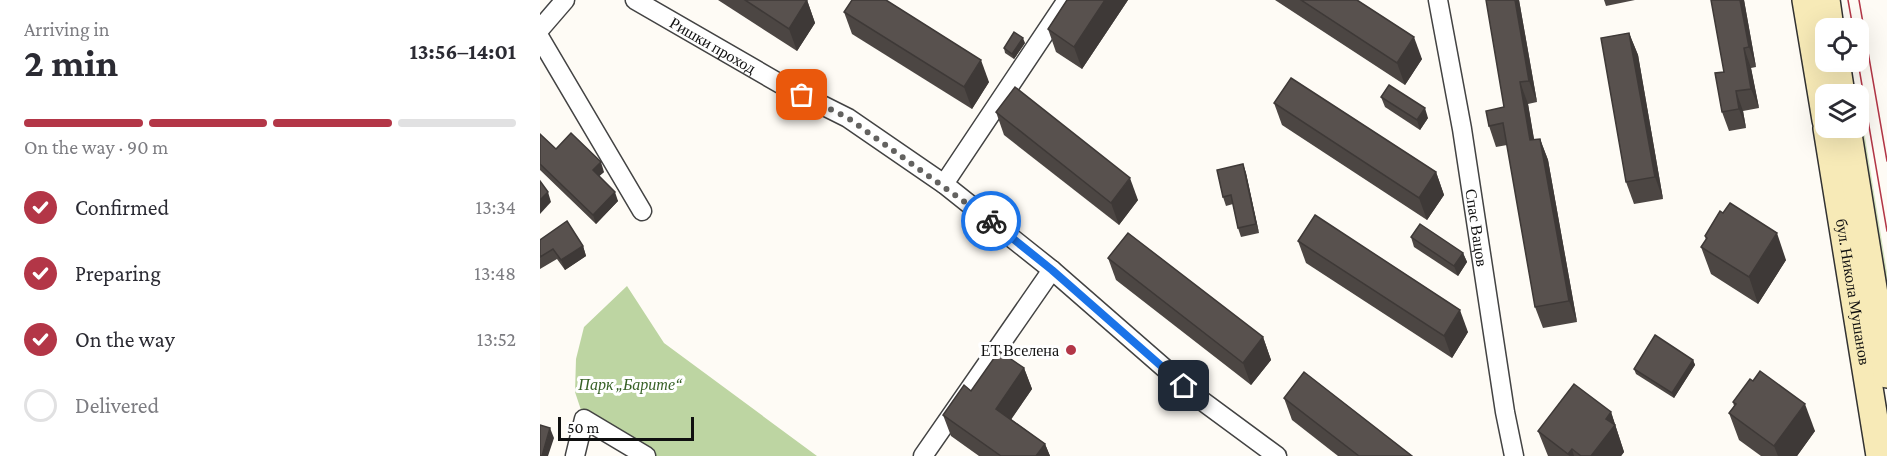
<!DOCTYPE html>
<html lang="en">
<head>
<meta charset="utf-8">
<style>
	:root { --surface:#fff; --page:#f2f2f3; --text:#2b2b33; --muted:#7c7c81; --line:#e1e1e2; --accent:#b33647 }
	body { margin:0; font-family:"Crimson Pro",serif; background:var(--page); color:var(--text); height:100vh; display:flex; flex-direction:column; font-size:22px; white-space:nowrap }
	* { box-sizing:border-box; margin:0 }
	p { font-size:20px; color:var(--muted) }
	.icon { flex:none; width:33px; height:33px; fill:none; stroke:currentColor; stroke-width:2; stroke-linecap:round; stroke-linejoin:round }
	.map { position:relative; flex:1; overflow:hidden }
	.panel { display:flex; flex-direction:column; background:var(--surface); width:540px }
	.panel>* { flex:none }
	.buttons { position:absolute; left:1275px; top:18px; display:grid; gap:12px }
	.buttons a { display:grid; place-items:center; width:54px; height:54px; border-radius:12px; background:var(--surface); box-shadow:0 6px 24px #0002; font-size:30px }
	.scale { position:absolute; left:18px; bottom:15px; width:136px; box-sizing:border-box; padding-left:6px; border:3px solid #101010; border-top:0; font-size:16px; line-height:21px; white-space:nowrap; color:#101010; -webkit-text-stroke:4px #fff; paint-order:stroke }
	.pin { position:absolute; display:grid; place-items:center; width:51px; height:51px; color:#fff; margin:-26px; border-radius:12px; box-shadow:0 3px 9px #0006 }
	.courier { position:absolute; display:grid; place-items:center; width:60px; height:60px; margin:-30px; border:4px solid #1a73e8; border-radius:50%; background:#fff; color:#222; box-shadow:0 2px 8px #0007 }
	.head em { font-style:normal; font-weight:700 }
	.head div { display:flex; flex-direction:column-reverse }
	.head { display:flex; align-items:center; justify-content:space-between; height:102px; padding:0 24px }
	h1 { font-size:39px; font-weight:700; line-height:45px }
	.bar { display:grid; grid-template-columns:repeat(4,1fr); gap:9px 6px; align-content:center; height:72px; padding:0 24px }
	.bar i { height:8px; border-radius:4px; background:var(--line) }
	.bar .on { background:var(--accent) }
	.bar p { grid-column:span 4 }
	ol { padding:0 24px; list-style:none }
	li { display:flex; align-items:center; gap:18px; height:66px }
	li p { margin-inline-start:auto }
	li .icon { padding:6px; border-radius:50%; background:var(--accent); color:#fff; stroke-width:4 }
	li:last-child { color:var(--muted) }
	li i { width:33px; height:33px; border:3px solid var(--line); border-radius:50% }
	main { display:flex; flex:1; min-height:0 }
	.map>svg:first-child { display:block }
	.green { fill:#d7e6c1 }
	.forest { fill:#bdd5a2 }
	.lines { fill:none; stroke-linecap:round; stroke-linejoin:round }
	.minor-casing { stroke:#434343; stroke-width:21 }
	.secondary-casing { stroke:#323232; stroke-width:30 }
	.minor { stroke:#fff; stroke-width:18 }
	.secondary { stroke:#f7eab7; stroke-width:27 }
	.tram { stroke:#b33647; stroke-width:1.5 }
	.wall { fill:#4c4643 }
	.shaded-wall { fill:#3e3937 }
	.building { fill:#58514e; stroke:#3e3937; stroke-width:1.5 }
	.done { stroke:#636260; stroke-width:6; stroke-dasharray:0 10.8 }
	.route { stroke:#1a73e8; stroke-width:8 }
	.poi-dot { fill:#b33647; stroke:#fff; stroke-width:2 }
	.labels { text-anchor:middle; stroke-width:6; stroke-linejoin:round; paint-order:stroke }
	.street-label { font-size:16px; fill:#101010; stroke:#fff }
	.poi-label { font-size:16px; fill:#101010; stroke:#fff; text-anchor:end }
	.park-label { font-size:16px; font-style:italic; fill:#386227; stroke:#fff }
</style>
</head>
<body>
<main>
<section class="panel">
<div class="head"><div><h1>2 min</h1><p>Arriving in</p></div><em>13:56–14:01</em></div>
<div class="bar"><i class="on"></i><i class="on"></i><i class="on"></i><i></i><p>On the way · 90 m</p></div>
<ol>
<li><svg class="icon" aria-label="check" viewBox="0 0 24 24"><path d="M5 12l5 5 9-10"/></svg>Confirmed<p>13:34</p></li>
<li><svg class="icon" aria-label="check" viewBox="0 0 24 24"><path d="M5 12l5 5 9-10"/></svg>Preparing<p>13:48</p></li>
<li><svg class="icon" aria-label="check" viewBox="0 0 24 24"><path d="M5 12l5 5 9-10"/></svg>On the way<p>13:52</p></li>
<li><i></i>Delivered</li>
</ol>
</section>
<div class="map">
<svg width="1347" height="456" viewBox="0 0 1347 456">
	<rect width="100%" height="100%" fill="#fefbf5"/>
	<polygon class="green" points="1319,100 1347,272 1347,328 1318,128"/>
	<polygon class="forest" points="87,286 124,343 277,456 106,456 44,419 35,392 36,359 44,327"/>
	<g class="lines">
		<defs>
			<g id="minor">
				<path id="s1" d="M95,0L244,86L308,118L404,184L512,270L661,400L737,456"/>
				<path id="s2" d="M898,0L922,129L965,412L974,456"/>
				<polyline points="0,29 25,0"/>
				<polyline points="0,38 102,211"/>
				<polyline points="404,184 527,0"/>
				<polyline points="35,456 44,419 106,456"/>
				<polyline points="383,456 512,270"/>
			</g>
			<g id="secondary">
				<polyline points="1266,0 1286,120"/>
				<polyline points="1286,0 1290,28"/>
				<polyline points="1296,62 1301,94"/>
				<path id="s3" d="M1287,128L1340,456"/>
				<polyline points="1307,128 1347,374"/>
			</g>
		</defs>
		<use href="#minor" class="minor-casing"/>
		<use href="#secondary" class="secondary-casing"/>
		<use href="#minor" class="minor"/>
		<use href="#secondary" class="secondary"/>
		<g class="tram">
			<polyline points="1308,0 1313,28"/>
			<polyline points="1319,0 1347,161"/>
			<polyline points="1318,62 1347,231"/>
		</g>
	</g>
	<g class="wall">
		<polygon points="178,0 267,0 275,23 257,51"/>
		<polygon points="527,0 588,0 542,69 516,52 508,29"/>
		<polygon points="735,0 817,0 882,59 865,85"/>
		<polygon points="979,0 997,102 988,104 994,140 1000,139 1008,160 1037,322 1003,328 995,307 967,145 956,147 949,126 964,107"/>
		<polygon points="1064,0 1095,0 1066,6"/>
		<polygon points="1204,0 1216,67 1211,68 1219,108 1203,111 1206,128 1189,131 1182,112 1184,72"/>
		<polygon points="304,12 449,82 432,109 312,34"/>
		<polygon points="1089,33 1098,55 1123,199 1094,204 1086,182"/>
		<polygon points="485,43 474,59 465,53 464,48"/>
		<polygon points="841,97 888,118 880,130 845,107"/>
		<polygon points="734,103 896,172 904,195 887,220 742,125"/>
		<polygon points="456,112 598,200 579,225 464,135"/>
		<polygon points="0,134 16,149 64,172 59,176 78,201 56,224 0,170"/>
		<polygon points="703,164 706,173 719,233 701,237 698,228 693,204 686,206 683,197"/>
		<polygon points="1165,236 1246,260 1218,304 1171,274 1161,247 1166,240"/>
		<polygon points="871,237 923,253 927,262 918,276 874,247"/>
		<polygon points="0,240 43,246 46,256 25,270 17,259 0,269"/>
		<polygon points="758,241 928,332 912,358 766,263"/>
		<polygon points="568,258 723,337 731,360 711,385 576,280"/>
		<polygon points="1153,360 1155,365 1134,398 1096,374 1094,369"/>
		<polygon points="484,368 492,389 471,419 505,444 510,456 439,456 411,436 403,415 431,391"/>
		<polygon points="1213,381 1275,431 1257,456 1221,456 1199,440 1189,413 1194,406 1193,402"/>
		<polygon points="744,398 872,456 798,456 752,420"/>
		<polygon points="1071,412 1084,452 1081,456 1008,456 998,431"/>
	</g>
	<g class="shaded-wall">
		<polygon points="267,0 275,23 257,51 249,29"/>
		<polygon points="565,0 588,0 542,69 534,47"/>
		<polygon points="975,0 979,0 997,102 989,81"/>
		<polygon points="1200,0 1204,0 1216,67 1209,47"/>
		<polygon points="1089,33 1098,55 1123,199 1115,177"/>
		<polygon points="874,37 882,59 865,85 857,63"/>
		<polygon points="483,38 485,43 474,59 472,54"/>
		<polygon points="1204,48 1211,68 1219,108 1211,89"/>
		<polygon points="441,60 449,82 432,109 424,87"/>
		<polygon points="980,82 988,104 998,162 990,140"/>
		<polygon points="1196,91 1203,111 1206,128 1199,109"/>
		<polygon points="885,108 888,118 880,130 877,120"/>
		<polygon points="1000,139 1008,160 1037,322 1029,301"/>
		<polygon points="61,162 64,172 56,179 53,170"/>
		<polygon points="703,164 706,173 719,233 716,224"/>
		<polygon points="896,172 904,195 887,220 879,198"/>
		<polygon points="590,178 598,200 579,225 571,203"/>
		<polygon points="8,192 11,202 0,214 0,200"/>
		<polygon points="75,192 78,201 56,224 53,215"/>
		<polygon points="1237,233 1246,260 1218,304 1209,277"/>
		<polygon points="43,246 46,256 25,270 21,260"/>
		<polygon points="923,253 927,262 918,276 914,266"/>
		<polygon points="920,310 928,332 912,358 904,336"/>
		<polygon points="723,337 731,360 711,385 703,363"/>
		<polygon points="1153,360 1155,365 1134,398 1132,393"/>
		<polygon points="484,368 492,389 464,430 456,409"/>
		<polygon points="1265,404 1275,431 1257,456 1238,456 1234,446"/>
		<polygon points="1071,412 1084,452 1081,456 1051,456 1066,419"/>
		<polygon points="10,428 14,438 8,456 2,456"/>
		<polygon points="505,444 510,456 496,456"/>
		<polygon points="1032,449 1034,456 1029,456 1028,454"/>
	</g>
	<g class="building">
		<polygon points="205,0 267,0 249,29"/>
		<polygon points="312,0 346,0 441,60 424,87 304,12"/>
		<polygon points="527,0 565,0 534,47 508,29"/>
		<polygon points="761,0 817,0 874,37 857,63"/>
		<polygon points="946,0 975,0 989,81 980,82 990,140 1000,139 1029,301 995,307 963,123 949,126 946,111 964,107"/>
		<polygon points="1171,0 1200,0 1209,47 1204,48 1211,89 1196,91 1199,109 1182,112 1175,73 1184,72"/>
		<polygon points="474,32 483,38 472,54 464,48"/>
		<polygon points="1089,33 1115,177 1086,182 1061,38"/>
		<polygon points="751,78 896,172 879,198 734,103"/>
		<polygon points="849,85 885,108 877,120 841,97"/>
		<polygon points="475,87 590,178 571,203 456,112"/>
		<polygon points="31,133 61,162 53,170 75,192 53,215 0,164 0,134 16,149"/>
		<polygon points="703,164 716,224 698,228 691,195 683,197 677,170"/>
		<polygon points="0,181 8,192 0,200"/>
		<polygon points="1190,203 1237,233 1209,277 1161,247 1167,238 1165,236 1180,211 1183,213"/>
		<polygon points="775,215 920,310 904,336 758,241"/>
		<polygon points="27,221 43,246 21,260 13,249 0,257 0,240"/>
		<polygon points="880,224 923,253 914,266 871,237"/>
		<polygon points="588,233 723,337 703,363 568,258"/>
		<polygon points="1115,335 1153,360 1132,393 1094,369"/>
		<polygon points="459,351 484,368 456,409 505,444 496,456 461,456 403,415 424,385 431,391"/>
		<polygon points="1220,371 1265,404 1234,446 1189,413 1196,404 1193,402 1210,379 1213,381"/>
		<polygon points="764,372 872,456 819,456 744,398"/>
		<polygon points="1034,384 1071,412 1066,419 1075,425 1051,456 1041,456 1032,449 1028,454 998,431"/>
		<polygon points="0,425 10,428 2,456 0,456"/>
	</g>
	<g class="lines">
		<polyline class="done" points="262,95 308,118 451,221"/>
		<polyline class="route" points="451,221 512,270 644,386"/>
	</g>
	<circle class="poi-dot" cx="531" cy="350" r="6"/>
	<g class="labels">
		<g class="street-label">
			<text dy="6" stroke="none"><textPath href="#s1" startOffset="90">Ришки проход</textPath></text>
			<text dy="6" stroke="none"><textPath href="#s2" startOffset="231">Спас Вацов</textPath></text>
			<text dy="6" stroke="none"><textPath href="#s3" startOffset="166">бул. Никола Мушанов</textPath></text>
		</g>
		<g class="poi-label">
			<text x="519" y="356">ЕТ Вселена</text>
		</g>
		<g class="park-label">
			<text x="90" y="390">Парк „Барите“</text>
		</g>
	</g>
</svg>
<div class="buttons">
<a><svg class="icon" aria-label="locate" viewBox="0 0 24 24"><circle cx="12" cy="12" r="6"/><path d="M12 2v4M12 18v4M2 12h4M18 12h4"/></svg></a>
<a><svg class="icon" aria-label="layers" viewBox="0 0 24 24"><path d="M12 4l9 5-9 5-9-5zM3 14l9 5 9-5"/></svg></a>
</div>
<div class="scale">50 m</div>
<div class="pin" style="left:262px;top:95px;background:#ea580c"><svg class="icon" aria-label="bag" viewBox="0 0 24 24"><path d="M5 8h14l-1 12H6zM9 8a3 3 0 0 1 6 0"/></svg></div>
<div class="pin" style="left:644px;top:386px;background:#1f2937"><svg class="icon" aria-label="home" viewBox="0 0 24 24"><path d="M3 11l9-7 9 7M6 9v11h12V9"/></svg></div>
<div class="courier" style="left:451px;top:221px"><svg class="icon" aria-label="bike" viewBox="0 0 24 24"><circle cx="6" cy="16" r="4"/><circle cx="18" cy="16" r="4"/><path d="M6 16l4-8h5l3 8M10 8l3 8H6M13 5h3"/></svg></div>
</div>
</main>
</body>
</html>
